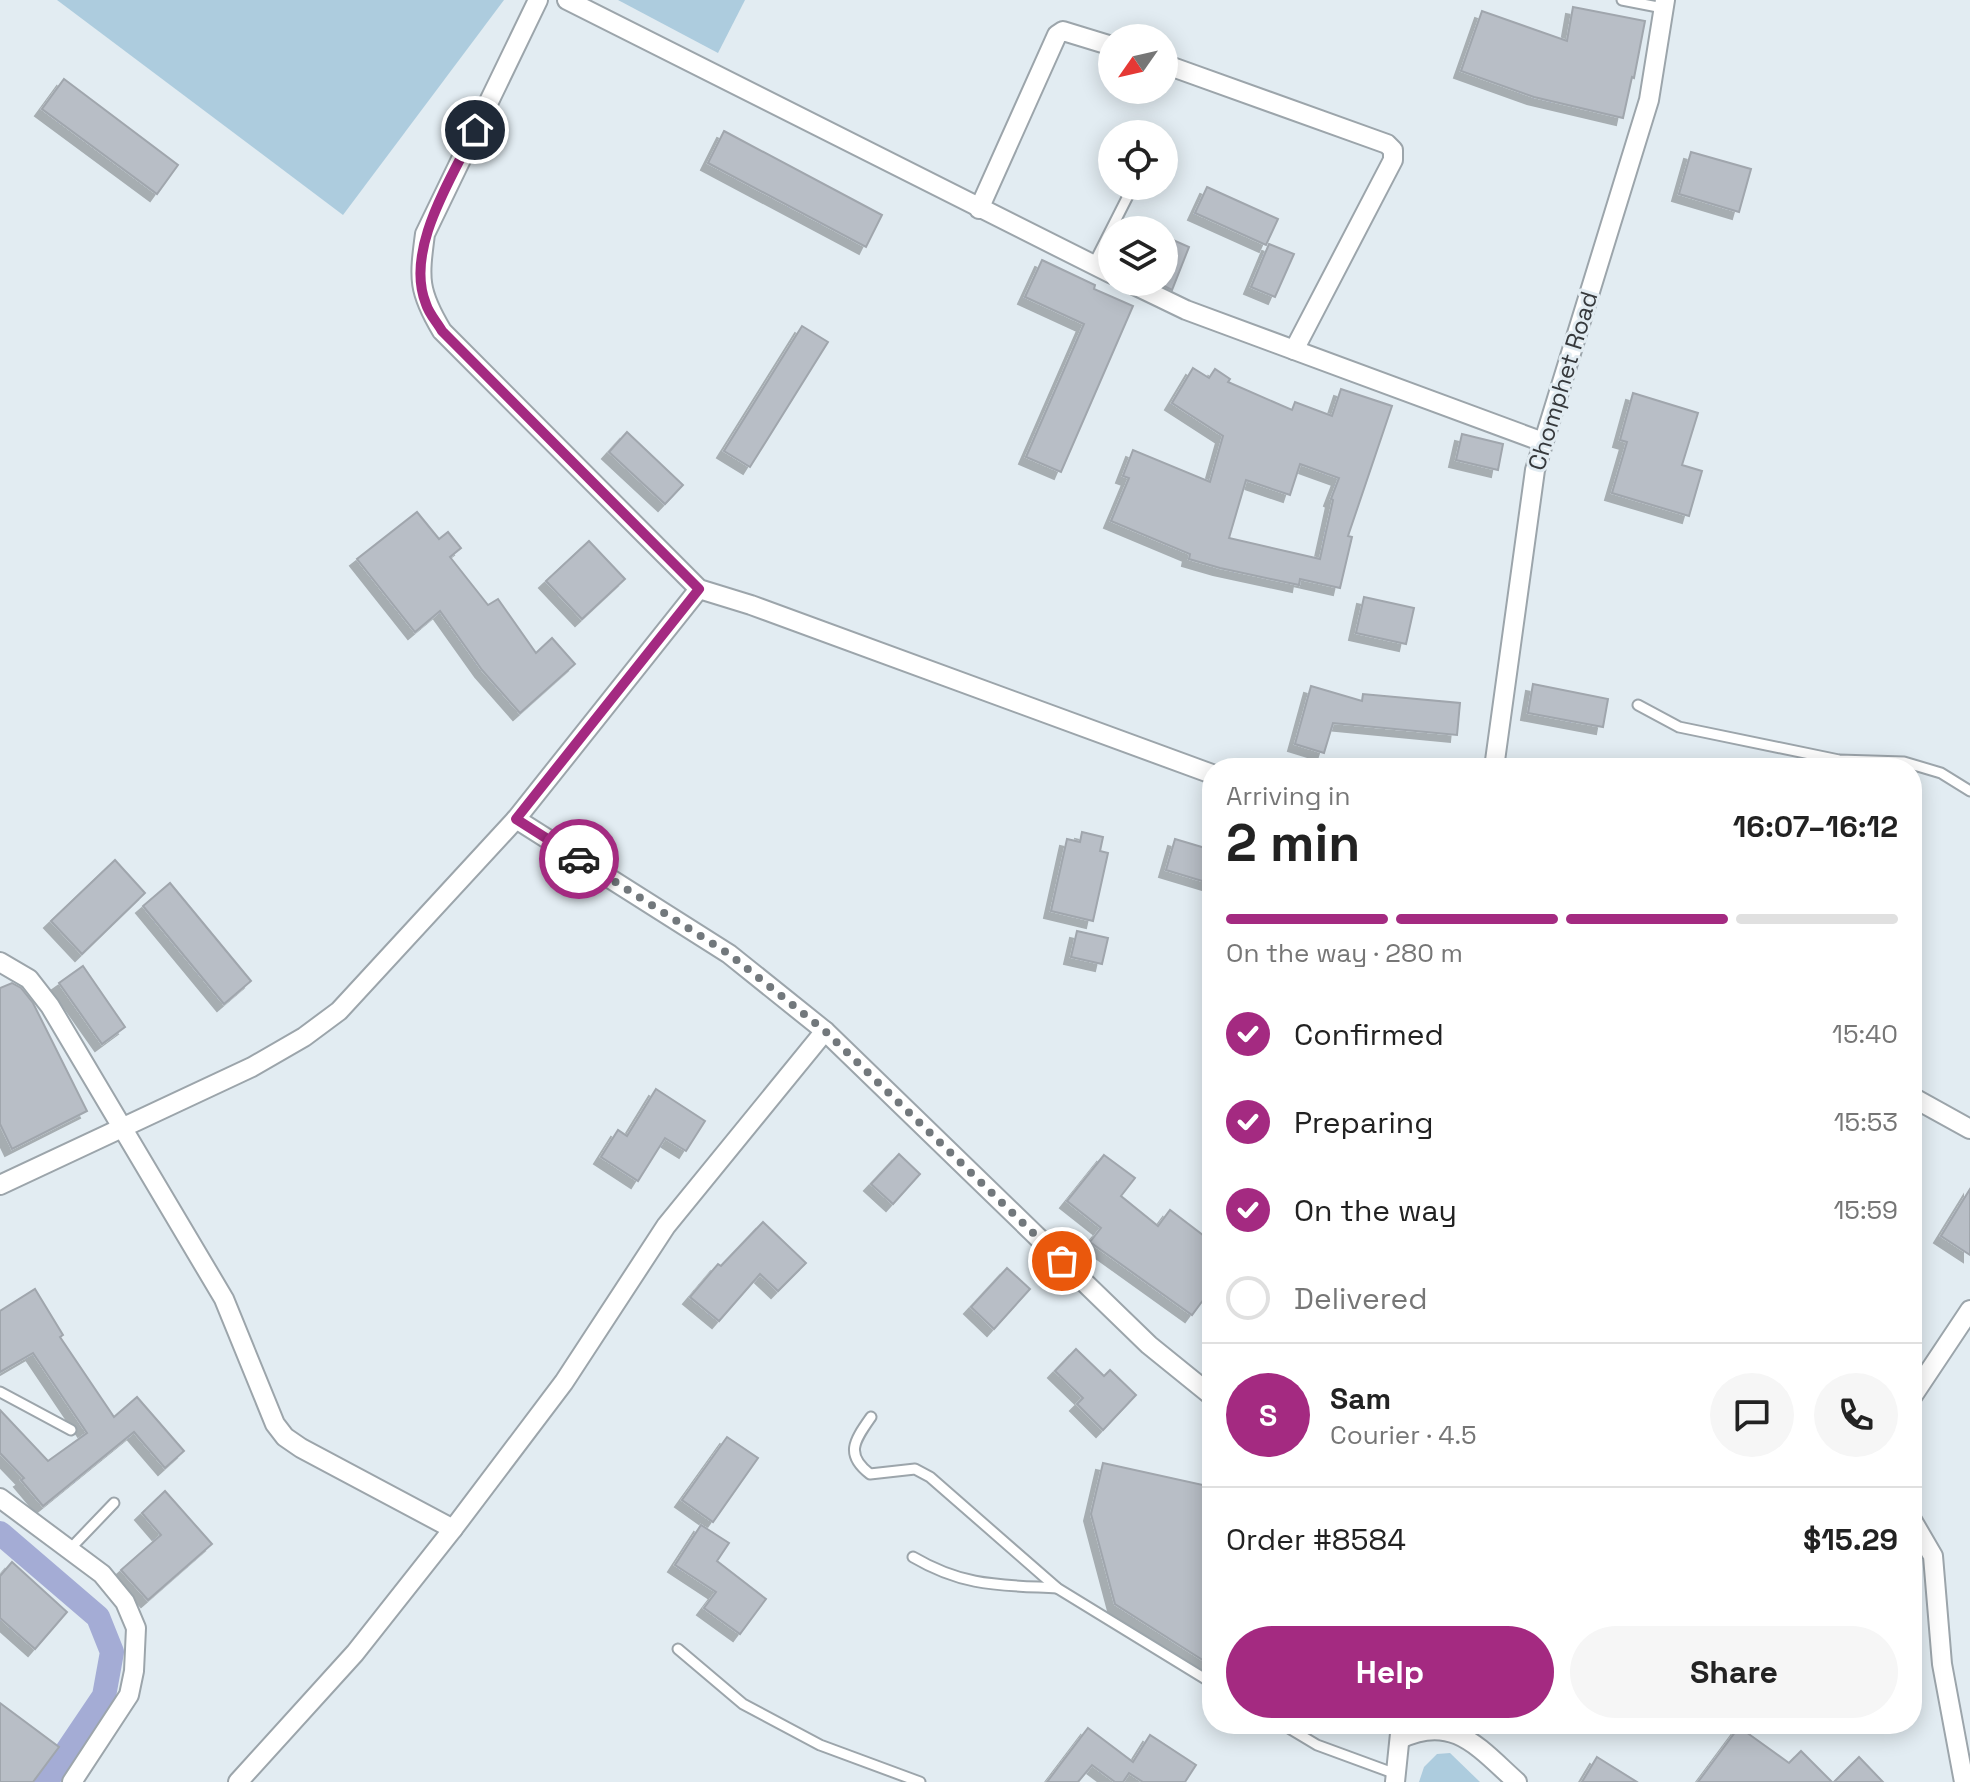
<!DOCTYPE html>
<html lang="en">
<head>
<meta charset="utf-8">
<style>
	:root { --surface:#fff; --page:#f6f6f6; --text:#222; --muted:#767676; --line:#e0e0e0; --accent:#a42a81 }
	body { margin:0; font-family:"Space Grotesk",sans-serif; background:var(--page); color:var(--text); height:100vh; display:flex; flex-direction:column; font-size:30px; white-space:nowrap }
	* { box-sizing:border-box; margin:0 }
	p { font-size:26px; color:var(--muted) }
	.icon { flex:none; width:44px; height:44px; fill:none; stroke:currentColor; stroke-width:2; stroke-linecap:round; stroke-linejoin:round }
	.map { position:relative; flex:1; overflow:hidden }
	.details { position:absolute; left:1202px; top:758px; width:720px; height:976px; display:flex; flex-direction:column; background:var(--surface); border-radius:32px; box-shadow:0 4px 20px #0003 }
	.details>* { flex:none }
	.needle { width:52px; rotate:236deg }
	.buttons { position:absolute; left:1098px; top:24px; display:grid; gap:16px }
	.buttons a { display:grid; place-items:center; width:80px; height:80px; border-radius:50%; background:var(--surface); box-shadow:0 4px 20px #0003; font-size:40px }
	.pin { position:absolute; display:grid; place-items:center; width:68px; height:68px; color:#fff; margin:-34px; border:4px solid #fff; border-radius:50%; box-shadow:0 2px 8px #0007 }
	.courier { position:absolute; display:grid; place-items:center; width:80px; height:80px; margin:-40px; border:6px solid #a42a81; border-radius:50%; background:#fff; color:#222; box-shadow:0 2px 10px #0007 }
	.head em { font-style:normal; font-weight:700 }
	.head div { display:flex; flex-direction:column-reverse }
	.head { display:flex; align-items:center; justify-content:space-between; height:136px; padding:0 24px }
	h1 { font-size:52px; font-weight:700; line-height:60px }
	.bar { display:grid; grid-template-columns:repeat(4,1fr); gap:12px 8px; align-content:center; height:96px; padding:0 24px }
	.bar i { height:10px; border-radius:6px; background:var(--line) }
	.bar .on { background:var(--accent) }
	.bar p { grid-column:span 4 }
	.line { display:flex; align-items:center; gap:20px; padding:0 24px; border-top:2px solid var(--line) }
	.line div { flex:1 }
	.round { display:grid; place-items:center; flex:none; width:84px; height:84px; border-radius:42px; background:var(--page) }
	ol { padding:0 24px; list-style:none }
	li { display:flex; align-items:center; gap:24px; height:88px }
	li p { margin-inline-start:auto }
	li .icon { padding:8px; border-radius:50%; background:var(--accent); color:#fff; stroke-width:4 }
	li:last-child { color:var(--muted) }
	li i { width:44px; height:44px; border:4px solid var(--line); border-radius:50% }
	.button { display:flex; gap:16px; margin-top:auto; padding:16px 24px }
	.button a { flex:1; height:92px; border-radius:48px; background:var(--accent); color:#fff; font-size:32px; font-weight:700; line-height:92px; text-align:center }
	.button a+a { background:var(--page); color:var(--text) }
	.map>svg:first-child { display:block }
	.green { fill:#adccde }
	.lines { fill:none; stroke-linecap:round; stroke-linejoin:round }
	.canal { stroke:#a4acd5; stroke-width:24 }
	.building { fill:#b8bec6; stroke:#a0a6ad; stroke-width:2; fill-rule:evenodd; filter:url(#shadow) }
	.service-casing { stroke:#9ca5ab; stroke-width:13 }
	.minor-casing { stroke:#9ca5ab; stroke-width:22 }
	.service { stroke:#fff; stroke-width:9 }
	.minor { stroke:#fff; stroke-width:18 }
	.done { stroke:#72787c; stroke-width:8; stroke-dasharray:0 14.4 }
	.route { stroke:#a42a81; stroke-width:10 }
	.labels { text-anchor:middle; stroke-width:6; stroke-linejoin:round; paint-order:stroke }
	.street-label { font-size:24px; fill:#36393c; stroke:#e2ecf2 }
</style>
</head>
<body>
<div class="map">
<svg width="1970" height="1782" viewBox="0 0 1970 1782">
	<defs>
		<filter id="shadow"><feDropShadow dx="-7" dy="7" stdDeviation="0" flood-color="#0004"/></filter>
	</defs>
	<rect width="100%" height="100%" fill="#e2ecf2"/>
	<g class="green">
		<polygon points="57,0 504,0 343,215"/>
		<polygon points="618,0 745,0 718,53"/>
		<polygon points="1450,1753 1480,1782 1419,1782 1424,1767 1437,1754"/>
	</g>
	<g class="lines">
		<polyline class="canal" points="0,1533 98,1617 112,1652 104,1696 46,1782"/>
	</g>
	<g class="building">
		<polygon points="1573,7 1645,21 1634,78 1632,77 1623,118 1534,97 1461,71 1482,11 1567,41"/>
		<polygon points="64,79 178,165 157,194 42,109"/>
		<polygon points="724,131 882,215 866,247 708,163"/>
		<polygon points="1691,152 1751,169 1739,212 1679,194"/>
		<polygon points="1207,187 1278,219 1266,245 1195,213"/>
		<polygon points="1164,236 1189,247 1172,290 1164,286"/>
		<polygon points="1269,244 1294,254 1275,297 1251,287"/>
		<polygon points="1042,260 1095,285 1094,289 1133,306 1061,472 1026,457 1084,324 1025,297"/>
		<polygon points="802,326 828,342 750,467 724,451"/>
		<path d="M1193,368L1209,378L1215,369L1230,379L1228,382L1292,410L1295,402L1332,416L1341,389L1392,406L1348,536L1352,537L1340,588L1300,579L1299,585L1220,568L1189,559L1190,554L1111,521L1129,478L1123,476L1133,450L1210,482L1223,436L1172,403ZM1300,464L1339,478L1331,499L1333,500L1320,559L1229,538L1246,480L1290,495Z"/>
		<polygon points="1633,393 1698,413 1682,465 1702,471 1689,516 1612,493 1627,442 1620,440"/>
		<polygon points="627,432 683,485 665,504 609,452"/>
		<polygon points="1462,434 1503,444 1498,470 1456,460"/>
		<polygon points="417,512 439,539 448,532 461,548 450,557 488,605 498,599 536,653 552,638 575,664 520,713 482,670 440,611 415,632 357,559"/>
		<polygon points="589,541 625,579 582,619 546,581"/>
		<polygon points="1364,597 1414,608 1406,644 1356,633"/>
		<polygon points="1533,684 1608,699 1603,727 1528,713"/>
		<polygon points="1311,686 1362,701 1363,694 1460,703 1457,735 1333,723 1324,753 1295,744"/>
		<polygon points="1082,832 1103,837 1100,851 1108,853 1093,921 1051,911 1067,839 1080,842"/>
		<polygon points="1175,839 1212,850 1212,884 1166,870"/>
		<polygon points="115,860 145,893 82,954 51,921"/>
		<polygon points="170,883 251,981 224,1004 143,906"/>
		<polygon points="1077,931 1108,938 1102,964 1071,957"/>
		<polygon points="83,966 125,1027 102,1044 59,983"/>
		<polygon points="12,983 21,988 33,1003 87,1111 12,1149 0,1124 0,988"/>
		<polygon points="656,1089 705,1121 686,1151 665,1138 638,1181 601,1157 618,1130 627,1136"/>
		<polygon points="899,1154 920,1174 893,1204 871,1184"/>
		<polygon points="1104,1155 1135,1178 1121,1196 1158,1226 1170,1210 1212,1242 1212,1288 1192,1315 1090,1242 1101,1228 1067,1201"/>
		<polygon points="1970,1189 1970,1255 1941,1236"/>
		<polygon points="763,1222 806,1263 778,1291 760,1274 719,1321 690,1297 718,1264 721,1266"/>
		<polygon points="1007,1268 1030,1289 994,1329 971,1307"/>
		<polygon points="35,1289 63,1335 60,1337 114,1417 137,1397 184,1451 165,1468 134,1432 43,1506 21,1480 24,1478 0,1453 0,1410 48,1461 87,1433 33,1353 0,1372 0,1311"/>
		<polygon points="1076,1349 1104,1376 1110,1370 1136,1395 1103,1430 1077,1404 1083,1398 1055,1371"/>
		<polygon points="727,1437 758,1458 713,1522 682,1500"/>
		<polygon points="1103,1463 1212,1487 1212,1666 1115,1604 1091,1514"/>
		<polygon points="165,1491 212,1544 148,1600 121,1570 161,1535 142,1513"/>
		<polygon points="701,1525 729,1543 717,1561 766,1599 740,1634 704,1608 716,1592 675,1565"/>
		<polygon points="12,1562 67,1612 35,1649 0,1618 0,1576"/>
		<polygon points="0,1703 59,1747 33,1782 0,1782"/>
		<polygon points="1739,1727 1789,1763 1801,1751 1832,1782 1698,1782"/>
		<polygon points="1088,1728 1133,1762 1150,1735 1196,1765 1185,1782 1143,1782 1129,1773 1123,1782 1115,1782 1092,1765 1078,1782 1047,1782"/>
		<polygon points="1597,1757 1637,1782 1582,1782"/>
		<polygon points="1859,1757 1883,1782 1834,1782"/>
	</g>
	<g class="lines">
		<defs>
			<g id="service">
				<polyline points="1622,0 1663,8"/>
				<polyline points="1093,265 1133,186"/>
				<polyline points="1638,705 1679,727 1839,760 1904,762 1941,773 1970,791"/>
				<polyline points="0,1392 71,1430"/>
				<path d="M871,1417C855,1440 844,1454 870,1474L915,1469L930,1477L1057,1588L1212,1683"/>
				<polyline points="69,1550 114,1503"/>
				<path d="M913,1557C964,1587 1000,1585 1057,1588"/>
				<polyline points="678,1649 743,1704 820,1745 920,1782"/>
				<polyline points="1282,1724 1317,1745 1396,1774"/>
			</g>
			<g id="minor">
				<path d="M538,0L425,234C419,279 418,291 442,331L699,589L751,605L1212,774"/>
				<polyline points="567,0 1112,274"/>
				<polyline points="1164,64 1387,144 1393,150 1393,160 1294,350"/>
				<polyline points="979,209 1057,35 1063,31 1112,46"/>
				<polyline points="1128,282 1186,310 1543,442"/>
				<polyline points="1494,768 1535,470 1649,100 1665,0"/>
				<polyline points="516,819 729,954 825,1031 1149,1345 1212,1396"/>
				<polyline points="0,962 29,979 50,1006 224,1299 275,1424 285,1437 301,1448 453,1529"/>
				<polyline points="1912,1097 1970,1129"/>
				<polyline points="0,1185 252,1067 304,1037 339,1011 516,819 699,589"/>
				<polyline points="1912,1397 1970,1310"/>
				<polyline points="0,1498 102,1574 125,1602 136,1628 134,1671 129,1695 72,1782"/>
				<polyline points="1912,1520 1933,1556 1942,1664 1964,1782"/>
				<path d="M1400,1739C1453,1713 1479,1748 1517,1782"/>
				<polyline points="238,1782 355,1653 453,1529 564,1382 666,1226 825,1031"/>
				<polyline points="1395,1782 1401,1724"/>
			</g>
		</defs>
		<use href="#service" class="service-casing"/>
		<use href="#minor" class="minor-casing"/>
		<use href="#service" class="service"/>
		<use href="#minor" class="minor"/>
	</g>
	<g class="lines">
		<polyline class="done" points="579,859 729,954 825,1031 1062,1261"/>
		<path class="route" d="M475,130C452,178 404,250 426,304C429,314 437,322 442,331L699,589L516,819L579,859"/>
	</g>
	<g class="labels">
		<g class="street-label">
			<text transform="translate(1563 381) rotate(-73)" y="8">Chomphet Road</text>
		</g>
	</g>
</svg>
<div class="buttons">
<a><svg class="needle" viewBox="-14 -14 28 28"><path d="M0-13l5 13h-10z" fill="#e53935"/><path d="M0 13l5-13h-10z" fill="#767676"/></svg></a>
<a><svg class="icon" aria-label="locate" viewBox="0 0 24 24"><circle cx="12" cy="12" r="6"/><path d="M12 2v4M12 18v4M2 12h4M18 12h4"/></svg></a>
<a><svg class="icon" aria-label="layers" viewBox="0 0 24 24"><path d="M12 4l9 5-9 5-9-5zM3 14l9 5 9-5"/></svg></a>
</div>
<div class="pin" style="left:1062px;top:1261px;background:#ea580c"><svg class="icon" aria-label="bag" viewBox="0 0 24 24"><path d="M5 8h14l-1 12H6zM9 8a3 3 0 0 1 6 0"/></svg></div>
<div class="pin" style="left:475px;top:130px;background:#1f2937"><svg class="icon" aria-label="home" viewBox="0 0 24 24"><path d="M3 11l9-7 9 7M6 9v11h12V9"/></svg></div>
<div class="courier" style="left:579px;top:859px"><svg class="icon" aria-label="car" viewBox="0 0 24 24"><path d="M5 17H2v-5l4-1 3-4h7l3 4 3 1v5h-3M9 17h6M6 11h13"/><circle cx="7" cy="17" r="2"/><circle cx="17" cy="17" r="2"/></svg></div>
<section class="details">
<div class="head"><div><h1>2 min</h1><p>Arriving in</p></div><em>16:07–16:12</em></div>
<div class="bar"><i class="on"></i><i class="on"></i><i class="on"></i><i></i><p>On the way · 280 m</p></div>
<ol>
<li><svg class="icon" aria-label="check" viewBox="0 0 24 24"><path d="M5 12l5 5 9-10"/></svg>Confirmed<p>15:40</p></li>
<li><svg class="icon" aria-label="check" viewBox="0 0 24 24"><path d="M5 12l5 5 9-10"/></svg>Preparing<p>15:53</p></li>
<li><svg class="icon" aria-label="check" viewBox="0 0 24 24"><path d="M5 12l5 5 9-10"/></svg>On the way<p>15:59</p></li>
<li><i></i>Delivered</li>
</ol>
<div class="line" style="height:144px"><b class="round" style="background:var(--accent);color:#fff">S</b><div><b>Sam</b><p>Courier · 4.5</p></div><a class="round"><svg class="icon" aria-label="chat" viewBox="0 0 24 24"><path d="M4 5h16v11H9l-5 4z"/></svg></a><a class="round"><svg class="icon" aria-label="phone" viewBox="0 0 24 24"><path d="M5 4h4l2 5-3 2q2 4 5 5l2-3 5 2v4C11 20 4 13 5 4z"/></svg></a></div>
<div class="line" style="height:104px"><div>Order #8584</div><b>$15.29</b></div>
<div class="button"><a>Help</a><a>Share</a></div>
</section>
</div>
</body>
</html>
